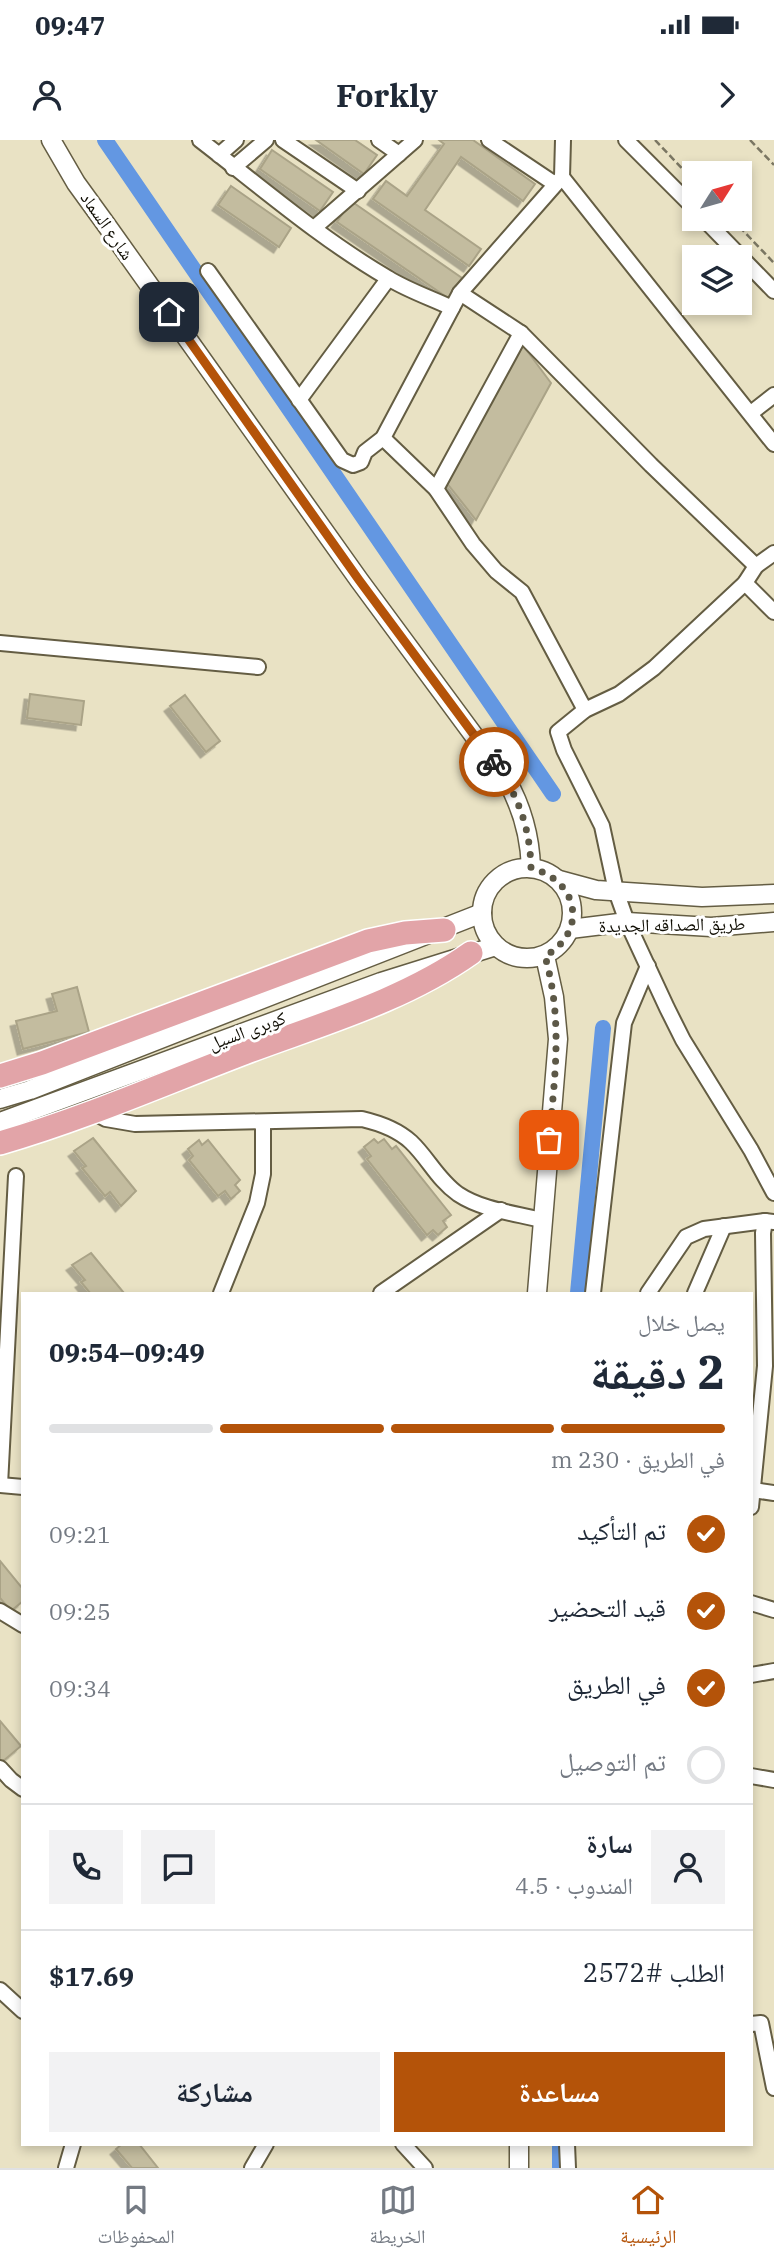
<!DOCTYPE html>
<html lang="ar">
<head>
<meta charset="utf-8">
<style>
	:root { --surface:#fff; --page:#f2f2f3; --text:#1f2937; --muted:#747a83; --line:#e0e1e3; --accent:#b45309 }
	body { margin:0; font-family:"IBM Plex Serif","Noto Naskh Arabic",serif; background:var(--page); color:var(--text); direction:rtl; height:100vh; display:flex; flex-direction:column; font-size:26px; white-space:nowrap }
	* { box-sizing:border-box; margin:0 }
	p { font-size:23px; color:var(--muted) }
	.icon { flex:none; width:38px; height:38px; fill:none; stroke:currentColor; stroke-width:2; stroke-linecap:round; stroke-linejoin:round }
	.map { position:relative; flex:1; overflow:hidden; direction:ltr }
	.drawer { position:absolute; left:21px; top:1152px; width:732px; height:854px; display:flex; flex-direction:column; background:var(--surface); border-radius:0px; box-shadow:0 4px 10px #0003; direction:rtl }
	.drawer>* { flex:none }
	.needle { width:46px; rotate:53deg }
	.controls { position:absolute; left:682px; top:21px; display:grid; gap:14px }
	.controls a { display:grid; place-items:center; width:70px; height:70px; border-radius:0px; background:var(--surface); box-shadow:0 4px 10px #0003; font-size:35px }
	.pin { position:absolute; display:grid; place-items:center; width:60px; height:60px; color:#fff; margin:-30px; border-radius:14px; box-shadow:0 4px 10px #0006 }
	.courier { position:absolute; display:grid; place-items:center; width:70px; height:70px; margin:-35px; border:5px solid #b45309; border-radius:50%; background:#fff; color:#222; box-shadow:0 2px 9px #0007 }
	.headline em { font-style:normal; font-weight:700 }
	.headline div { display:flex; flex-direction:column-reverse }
	.headline { display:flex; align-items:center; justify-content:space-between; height:119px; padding:0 28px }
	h1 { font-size:46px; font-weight:700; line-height:52px }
	.bar { display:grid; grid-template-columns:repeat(4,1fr); gap:10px 7px; align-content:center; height:84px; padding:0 28px }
	.bar i { height:9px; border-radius:5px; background:var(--line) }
	.bar .current { background:var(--accent) }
	.bar p { grid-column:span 4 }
	.line { display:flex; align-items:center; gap:18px; padding:0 28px; border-top:2px solid var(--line) }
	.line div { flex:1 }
	.round { display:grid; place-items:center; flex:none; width:74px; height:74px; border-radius:0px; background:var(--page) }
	ol { padding:0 28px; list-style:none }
	li { display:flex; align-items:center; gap:21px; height:77px }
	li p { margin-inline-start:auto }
	li .icon { padding:7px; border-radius:50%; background:var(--accent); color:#fff; stroke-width:4 }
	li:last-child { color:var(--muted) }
	li i { width:38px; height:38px; border:4px solid var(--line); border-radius:50% }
	.primary-button { display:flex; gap:14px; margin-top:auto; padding:14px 28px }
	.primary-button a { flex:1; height:80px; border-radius:0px; background:var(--accent); color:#fff; font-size:28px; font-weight:700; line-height:80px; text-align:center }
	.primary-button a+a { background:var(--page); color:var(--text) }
	.status { display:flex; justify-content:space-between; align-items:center; height:49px; padding:0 35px; background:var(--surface); direction:ltr }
	.status svg { height:19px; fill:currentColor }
	header { display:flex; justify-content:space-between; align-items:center; height:91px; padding:0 28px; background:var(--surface); font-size:32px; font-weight:700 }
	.tab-bar { display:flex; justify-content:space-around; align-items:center; height:98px; border-top:2px solid var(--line); background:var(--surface); font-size:19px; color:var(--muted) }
	.tab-bar a { display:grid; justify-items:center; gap:4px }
	.tab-bar .current { color:var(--accent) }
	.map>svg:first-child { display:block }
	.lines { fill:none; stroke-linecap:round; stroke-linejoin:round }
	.canal { stroke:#6397e2; stroke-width:16 }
	.building { fill:#c3bc9f; stroke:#aaa387; stroke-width:2; filter:url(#shadow) }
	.minor-casing { stroke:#645d43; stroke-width:18 }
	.tertiary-casing { stroke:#645d43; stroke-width:21 }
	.trunk-casing { stroke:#fff; stroke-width:26 }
	.path { stroke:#7a7662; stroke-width:2.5; stroke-dasharray:7 3.5; stroke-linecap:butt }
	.minor { stroke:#fff; stroke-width:14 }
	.tertiary { stroke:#fff; stroke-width:18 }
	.trunk { stroke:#e2a4a8; stroke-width:23 }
	.done { stroke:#5c5847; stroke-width:7; stroke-dasharray:0 12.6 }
	.route { stroke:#b45309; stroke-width:9 }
	.labels { text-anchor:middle; stroke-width:6; stroke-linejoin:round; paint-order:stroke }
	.street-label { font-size:18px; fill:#100e04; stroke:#fff }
</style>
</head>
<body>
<div class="status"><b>09:47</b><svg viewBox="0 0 49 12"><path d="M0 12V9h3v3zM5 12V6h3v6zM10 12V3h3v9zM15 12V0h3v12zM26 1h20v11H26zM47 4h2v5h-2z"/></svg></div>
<header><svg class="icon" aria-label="forward" viewBox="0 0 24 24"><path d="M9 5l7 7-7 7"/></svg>Forkly<svg class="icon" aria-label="person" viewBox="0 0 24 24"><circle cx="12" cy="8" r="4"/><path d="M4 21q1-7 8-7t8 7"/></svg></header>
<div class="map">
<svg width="774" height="2028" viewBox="0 0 774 2028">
	<defs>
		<filter id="shadow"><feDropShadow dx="-5.5" dy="5.5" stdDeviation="0" flood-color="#0004"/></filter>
	</defs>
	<rect width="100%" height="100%" fill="#e9e2c4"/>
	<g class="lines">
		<g class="canal">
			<polyline points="105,0 553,654"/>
			<polyline points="578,1153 603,888"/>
			<polyline points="560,2004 560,2028"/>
		</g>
	</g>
	<g class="building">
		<polygon points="316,0 355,0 377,15 364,34"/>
		<polygon points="439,0 473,0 535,44 523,61 461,17 425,70 481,109 469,126 373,59 386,41 407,56 444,4"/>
		<polygon points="272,10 333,52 320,71 260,29"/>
		<polygon points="231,46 291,88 279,107 218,65"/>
		<polygon points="351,61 462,138 448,158 337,82"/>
		<polygon points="519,200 551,243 476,380 446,342"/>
		<polygon points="30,554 84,561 81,585 27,578"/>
		<polygon points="185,555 220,601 206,612 170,566"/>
		<polygon points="77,847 89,892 23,909 16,881 57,871 52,854"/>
		<polygon points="93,998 136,1051 121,1066 110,1052 105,1056 82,1028 86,1026 74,1011"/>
		<polygon points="374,999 378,1003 384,999 392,1009 396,1006 451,1075 443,1081 447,1087 438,1095 433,1090 427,1095 367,1019 371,1016 364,1007"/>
		<polygon points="199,1000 202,1005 208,1000 240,1040 235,1045 240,1051 231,1059 225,1051 218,1056 189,1020 193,1016 188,1009"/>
		<polygon points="91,1113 124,1153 90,1153 81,1142 85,1140 72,1125"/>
		<polygon points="0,1421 23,1449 23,1461 11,1471 0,1458"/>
		<polygon points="0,1581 21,1606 2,1622 0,1619"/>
		<polygon points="122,2004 139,2004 158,2028 132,2028 116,2009"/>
	</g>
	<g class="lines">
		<defs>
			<g id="minor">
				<path d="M200,0C261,47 321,99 388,138C407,150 431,158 452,168"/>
				<polyline points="283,0 358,51"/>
				<polyline points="379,0 399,14"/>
				<polyline points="489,0 555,44"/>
				<polyline points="626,0 695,69"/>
				<polyline points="219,15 236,0"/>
				<polyline points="233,28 266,0"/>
				<polyline points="562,37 774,304"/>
				<polyline points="704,79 774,151"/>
				<polyline points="314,88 415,0"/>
				<polyline points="208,131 342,320 353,325 361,322 365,312 383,298 460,153 562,37 563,0"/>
				<polyline points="460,153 521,193 651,325 756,426"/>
				<polyline points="299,260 388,139"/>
				<polyline points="751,273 774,255"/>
				<polyline points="383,298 436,349 473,404 496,431 522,452 585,570"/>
				<polyline points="436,349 521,193"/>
				<polyline points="774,413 756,426 745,443 654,528 619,554 585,570 558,592 564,610 602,686 616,751 627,782 667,868 683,900 751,1010 774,1053"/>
				<polyline points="745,443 774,472"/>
				<polyline points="0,503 258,527"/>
				<path d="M91,971L106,979L135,984L362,979C379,983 397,989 411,1002C428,1018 438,1040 458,1054C482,1070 514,1073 542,1080"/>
				<polyline points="221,1153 257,1063 263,1034 263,983"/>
				<polyline points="381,1153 501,1070"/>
				<polyline points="593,1153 624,883 648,826"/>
				<polyline points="648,1153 686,1097 704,1089 765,1081"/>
				<polyline points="695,1153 724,1086"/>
				<polyline points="0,1345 16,1036"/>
				<polyline points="0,1345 23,1347"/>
				<polyline points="753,1350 774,1353"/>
				<polyline points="751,1367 765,1226 763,1093 765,1081 774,1082"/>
				<polyline points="751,1463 774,1470"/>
				<polyline points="0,1471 23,1485"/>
				<polyline points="751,1535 774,1531"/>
				<polyline points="0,1628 11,1640 23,1649"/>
				<polyline points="751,1636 774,1640"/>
				<polyline points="0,1850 23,1871"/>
				<polyline points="751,1884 761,1883 774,1948"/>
				<polyline points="403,2004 425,2028"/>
				<polyline points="567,2004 568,2028"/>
				<polyline points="66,2028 73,2004"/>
				<polyline points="252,2028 266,2004"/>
			</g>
			<g id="tertiary">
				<path d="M51,0L76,43L105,83L359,440L506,639C522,667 530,695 531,728"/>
				<circle cx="527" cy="773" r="45"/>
				<polyline points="559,740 596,750 702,757 774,754"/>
				<polyline points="570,789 627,782 711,787 774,782"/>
				<polyline points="0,959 30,950 482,773"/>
				<polyline points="0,982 381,842 496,806"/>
				<polyline points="537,1153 558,899 554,857 545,816"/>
				<polyline points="519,2004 519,2028"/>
			</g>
			<g id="trunk">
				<polyline points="0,936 42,923 368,801 405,793 444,790"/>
				<path d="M0,1003C83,979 163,944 244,913C321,884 403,861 471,813"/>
			</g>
		</defs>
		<use href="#minor" class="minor-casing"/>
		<use href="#tertiary" class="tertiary-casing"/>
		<use href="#trunk" class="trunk-casing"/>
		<g class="path">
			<polyline points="655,0 695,42"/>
			<polyline points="750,0 774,25"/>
			<polyline points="732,79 774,123"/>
		</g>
		<use href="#minor" class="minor"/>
		<use href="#tertiary" class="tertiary"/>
		<use href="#trunk" class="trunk"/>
	</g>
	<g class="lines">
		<path class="done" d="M494,622C518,655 530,687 531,728C578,740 589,791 545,816C563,880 555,935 549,1000"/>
		<polyline class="route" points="169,172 359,440 494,622"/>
	</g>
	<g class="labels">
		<g class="street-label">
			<text transform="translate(107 86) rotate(55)" y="6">شارع السماد</text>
			<text transform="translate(672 785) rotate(-1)" y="6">طريق الصداقه الجديدة</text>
			<text transform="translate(247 891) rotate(-20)" y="6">كوبرى السيل</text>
		</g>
	</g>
</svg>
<div class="controls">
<a><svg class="needle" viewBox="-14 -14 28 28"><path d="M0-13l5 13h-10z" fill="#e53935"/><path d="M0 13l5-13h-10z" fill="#747a83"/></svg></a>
<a><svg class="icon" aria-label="layers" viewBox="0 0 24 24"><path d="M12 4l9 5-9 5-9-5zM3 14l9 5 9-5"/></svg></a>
</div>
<div class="pin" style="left:549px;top:1000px;background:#ea580c"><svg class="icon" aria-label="bag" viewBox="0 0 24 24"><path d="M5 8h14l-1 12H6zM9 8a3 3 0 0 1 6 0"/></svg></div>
<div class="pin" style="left:169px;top:172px;background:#1f2937"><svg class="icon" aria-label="home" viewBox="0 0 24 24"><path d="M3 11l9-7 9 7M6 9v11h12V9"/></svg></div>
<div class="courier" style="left:494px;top:622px"><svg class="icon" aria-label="bike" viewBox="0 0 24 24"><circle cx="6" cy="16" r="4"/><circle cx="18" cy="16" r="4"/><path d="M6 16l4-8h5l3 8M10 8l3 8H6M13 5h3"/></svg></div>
<section class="drawer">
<div class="headline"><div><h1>2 دقيقة</h1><p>يصل خلال</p></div><em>09:49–09:54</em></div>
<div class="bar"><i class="current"></i><i class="current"></i><i class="current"></i><i></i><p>في الطريق · 230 m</p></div>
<ol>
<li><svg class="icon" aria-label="check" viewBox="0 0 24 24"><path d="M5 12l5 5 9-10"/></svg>تم التأكيد<p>09:21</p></li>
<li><svg class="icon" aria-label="check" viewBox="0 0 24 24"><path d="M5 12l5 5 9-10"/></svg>قيد التحضير<p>09:25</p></li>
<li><svg class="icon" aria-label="check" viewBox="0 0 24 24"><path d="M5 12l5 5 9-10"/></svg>في الطريق<p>09:34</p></li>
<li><i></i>تم التوصيل</li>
</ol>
<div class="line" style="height:126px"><a class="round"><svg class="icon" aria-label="person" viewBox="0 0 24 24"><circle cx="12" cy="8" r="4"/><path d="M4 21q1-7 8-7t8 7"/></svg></a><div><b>سارة</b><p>المندوب · 4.5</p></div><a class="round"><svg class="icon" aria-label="chat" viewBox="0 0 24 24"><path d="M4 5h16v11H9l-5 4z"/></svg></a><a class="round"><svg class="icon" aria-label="phone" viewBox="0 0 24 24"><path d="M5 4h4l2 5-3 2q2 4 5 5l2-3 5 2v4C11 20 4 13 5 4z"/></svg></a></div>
<div class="line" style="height:91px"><div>الطلب #2572</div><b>$17.69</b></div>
<div class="primary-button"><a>مساعدة</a><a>مشاركة</a></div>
</section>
</div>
<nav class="tab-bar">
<a class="current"><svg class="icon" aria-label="home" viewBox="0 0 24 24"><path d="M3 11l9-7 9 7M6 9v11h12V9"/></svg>الرئيسية</a>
<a><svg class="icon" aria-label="map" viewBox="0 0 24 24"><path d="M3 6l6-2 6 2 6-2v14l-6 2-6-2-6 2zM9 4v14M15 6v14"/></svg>الخريطة</a>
<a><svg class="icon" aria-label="saved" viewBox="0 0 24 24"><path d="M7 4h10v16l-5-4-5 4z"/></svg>المحفوظات</a>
</nav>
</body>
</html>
